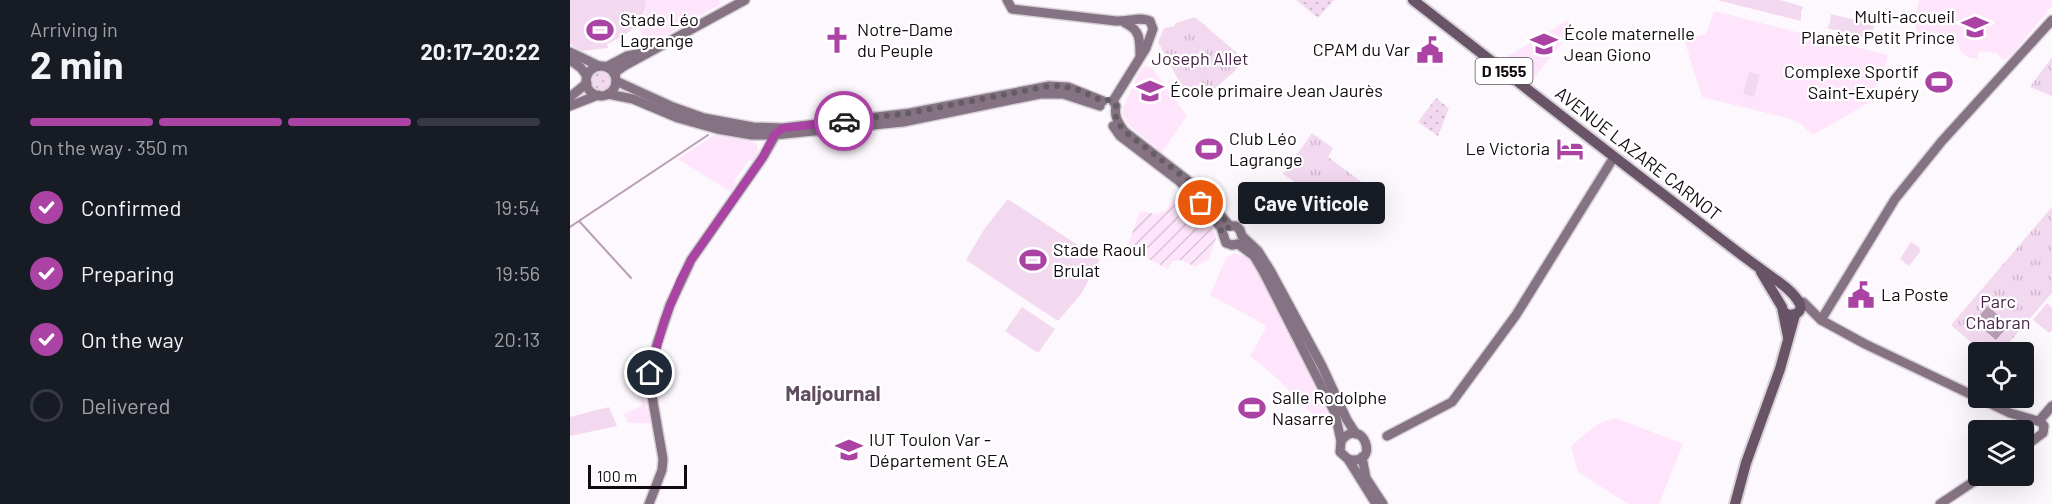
<!DOCTYPE html>
<html lang="en">
<head>
<meta charset="utf-8">
<style>
	:root { --surface:#171b24; --page:#242831; --text:#f1f3f6; --muted:#9ea1a6; --line:#363941; --accent:#ab43a5 }
	body { margin:0; font-family:Barlow,sans-serif; background:var(--page); color:var(--text); height:100vh; display:flex; flex-direction:column; font-size:22px; white-space:nowrap }
	* { box-sizing:border-box; margin:0 }
	p { font-size:20px; color:var(--muted) }
	.icon { flex:none; width:33px; height:33px; fill:none; stroke:currentColor; stroke-width:2; stroke-linecap:round; stroke-linejoin:round }
	.map { position:relative; flex:1; overflow:hidden }
	.side { display:flex; flex-direction:column; background:var(--surface); width:570px }
	.side>* { flex:none }
	.fabs { position:absolute; left:1398px; top:342px; display:grid; gap:12px }
	.fabs a { display:grid; place-items:center; width:66px; height:66px; border-radius:6px; background:var(--surface); box-shadow:0 6px 24px #0002; font-size:30px }
	.scale { position:absolute; left:18px; bottom:15px; width:99px; box-sizing:border-box; padding-left:6px; border:3px solid #120a11; border-top:0; font-size:16px; line-height:21px; white-space:nowrap; color:#120a11; -webkit-text-stroke:4px #fff; paint-order:stroke }
	.pin { position:absolute; display:grid; place-items:center; width:51px; height:51px; color:#fff; margin:-26px; border:3px solid #fff; border-radius:50%; box-shadow:0 2px 6px #0007 }
	.courier { position:absolute; display:grid; place-items:center; width:60px; height:60px; margin:-30px; border:4px solid #ab43a5; border-radius:50%; background:#fff; color:#222; box-shadow:0 2px 8px #0007 }
	.bubble { position:absolute; height:42px; border-radius:6px; background:var(--surface); box-shadow:0 6px 24px #0002; font-size:20px; font-weight:700; line-height:42px; text-align:center }
	.overview em { font-style:normal; font-weight:700 }
	.overview div { display:flex; flex-direction:column-reverse }
	.overview { display:flex; align-items:center; justify-content:space-between; height:102px; padding:0 30px }
	h1 { font-size:39px; font-weight:700; line-height:45px }
	.bar { display:grid; grid-template-columns:repeat(4,1fr); gap:9px 6px; align-content:center; height:72px; padding:0 30px }
	.bar i { height:8px; border-radius:4px; background:var(--line) }
	.bar .selected { background:var(--accent) }
	.bar p { grid-column:span 4 }
	ol { padding:0 30px; list-style:none }
	li { display:flex; align-items:center; gap:18px; height:66px }
	li p { margin-inline-start:auto }
	li .icon { padding:6px; border-radius:50%; background:var(--accent); color:#fff; stroke-width:4 }
	li:last-child { color:var(--muted) }
	li i { width:33px; height:33px; border:3px solid var(--line); border-radius:50% }
	main { display:flex; flex:1; min-height:0 }
	.map>svg:first-child { display:block }
	.built { fill:#fee5fb }
	.industrial { fill:url(#industrial-furrows) }
	.grass { fill:url(#grass-dots) }
	.park { fill:url(#park-tufts) }
	.garden { fill:#f3d9f0 }
	.water { fill:url(#water-ripples) }
	.lines { fill:none; stroke-linecap:round; stroke-linejoin:round }
	.stream { stroke:#b89db5; stroke-width:2 }
	.secondary-casing { stroke:#d7d2d7; stroke-width:12 }
	.primary-casing { stroke:#d7d2d7; stroke-width:14 }
	.secondary { stroke:#857383; stroke-width:9 }
	.primary { stroke:#695467; stroke-width:10 }
	.done { stroke:#645d64; stroke-width:6; stroke-dasharray:0 10.8 }
	.route { stroke:#ab43a5; stroke-width:8 }
	.labels { text-anchor:middle; stroke-width:4.5; stroke-linejoin:round; paint-order:stroke }
	.shield { fill:#fff; stroke:#595458; stroke-width:1.5 }
	.shield-label { font-size:16px; font-weight:bold; fill:#120a11 }
	.poi-label { font-size:18px; fill:#120a11; stroke:#fff; text-anchor:start }
	.park-label { font-size:18px; fill:#4a2548; stroke:#fff }
	.street-label { font-size:18px; fill:#120a11; stroke:#fff }
	.quarter-label { font-size:21px; font-weight:bold; fill:#614c5f; stroke:#fff }
</style>
</head>
<body>
<main>
<section class="side">
<div class="overview"><div><h1>2 min</h1><p>Arriving in</p></div><em>20:17–20:22</em></div>
<div class="bar"><i class="selected"></i><i class="selected"></i><i class="selected"></i><i></i><p>On the way · 350 m</p></div>
<ol>
<li><svg class="icon" aria-label="check" viewBox="0 0 24 24"><path d="M5 12l5 5 9-10"/></svg>Confirmed<p>19:54</p></li>
<li><svg class="icon" aria-label="check" viewBox="0 0 24 24"><path d="M5 12l5 5 9-10"/></svg>Preparing<p>19:56</p></li>
<li><svg class="icon" aria-label="check" viewBox="0 0 24 24"><path d="M5 12l5 5 9-10"/></svg>On the way<p>20:13</p></li>
<li><i></i>Delivered</li>
</ol>
</section>
<div class="map">
<svg width="1482" height="504" viewBox="0 0 1482 504">
	<defs>
		<pattern id="industrial-furrows" width="10" height="10" patternUnits="userSpaceOnUse" patternTransform="scale(1.5)"><rect width="10" height="10" fill="#fee5fb"/><path d="M-1 1l2-2M0 10L10 0M9 11l2-2" fill="none" stroke="#d9c3d6"/></pattern>
		<pattern id="grass-dots" width="8" height="8" patternUnits="userSpaceOnUse" patternTransform="scale(1.5)"><rect width="8" height="8" fill="#f3d9f0"/><path d="M2 2h.1M6 6h.1" fill="none" stroke="#cfb9cd" stroke-width="1.8" stroke-linecap="round"/></pattern>
		<pattern id="park-tufts" width="24" height="20" patternUnits="userSpaceOnUse" patternTransform="scale(1.5)"><rect width="24" height="20" fill="#f3d9f0"/><path d="M3 7l-1-3M5 7V3M7 7l1-3M15 17l-1-3M17 17v-4M19 17l1-3" fill="none" stroke="#cfb9cd"/></pattern>
		<pattern id="water-ripples" width="26" height="14" patternUnits="userSpaceOnUse" patternTransform="scale(1.5)"><rect width="26" height="14" fill="#b89db5"/><path d="M2 4q2-2 4 0t4 0M15 11q2-2 4 0t4 0" fill="none" stroke="#9d869b"/></pattern>
	</defs>
	<rect width="100%" height="100%" fill="#fdf8fd"/>
	<g class="built">
		<polygon points="76,0 149,0 151,4 78,45 67,25 75,12"/>
		<polygon points="1349,0 1482,0 1482,6 1440,57 1433,60 1426,53 1409,51 1407,59 1397,57 1389,49 1389,45 1387,43 1378,46 1368,45 1348,35 1344,21"/>
		<polygon points="1144,11 1318,55 1314,70 1311,69 1302,99 1298,103 1243,135 1229,123 1217,118 1132,97 1114,39 1136,34"/>
		<polygon points="998,20 1002,30 963,79 935,58"/>
		<polygon points="575,66 582,68 617,116 592,152 560,126 553,115 553,109 568,74"/>
		<polygon points="144,135 179,140 187,145 188,154 185,159 182,161 179,160 164,181 166,184 161,192 108,159"/>
		<polygon points="664,253 678,257 694,283 762,423 761,425 738,410 708,379 680,356 697,326 640,295 656,258"/>
		<polygon points="73,393 81,423 58,423 54,414 73,405 68,394"/>
		<polygon points="1046,418 1113,444 1089,504 1058,504 1008,472 1001,446 1029,423"/>
	</g>
	<polygon class="industrial" points="610,190 630,208 644,228 646,238 639,259 625,267 612,260 602,261 598,269 557,248 570,211 585,214 595,211"/>
	<g class="grass">
		<polygon points="726,0 764,0 748,18"/>
		<circle cx="31" cy="81" r="9"/>
		<polygon points="866,98 879,108 868,136 848,122"/>
	</g>
	<g class="park">
		<polygon points="625,17 673,58 665,71 636,96 619,93 611,85 588,42 594,28 605,26 606,23"/>
		<polygon points="1482,57 1482,96 1460,87"/>
		<polygon points="742,133 763,148 758,157 793,183 771,215 713,174"/>
		<polygon points="1482,207 1482,293 1431,352 1412,352 1381,325"/>
	</g>
	<g class="garden">
		<path d="M0,0H76C75,24 57,35 37,44L38,48L12,51L0,44Z"/>
		<polygon points="1147,0 1210,0 1234,7 1231,11 1231,21"/>
		<polygon points="1261,14 1302,24 1304,26 1301,38 1299,39 1257,28 1260,23"/>
		<polygon points="1179,72 1190,75 1184,97 1173,94"/>
		<polygon points="438,199 530,260 511,294 488,321 396,260 415,228"/>
		<polygon points="1341,242 1349,247 1350,252 1339,266 1330,259"/>
		<polygon points="1477,303 1482,308 1482,330 1479,333 1463,320"/>
		<polygon points="452,307 485,329 468,353 435,331"/>
		<polygon points="1398,319 1429,347 1423,352 1415,352 1389,330"/>
		<polygon points="39,407 47,426 0,436 0,417"/>
	</g>
	<polygon class="water" points="1418,306 1439,325 1426,340 1404,321"/>
	<g class="lines">
		<g class="stream">
			<polyline points="9,221 61,278"/>
			<polyline points="0,227 138,135"/>
		</g>
		<defs>
			<g id="secondary">
				<path d="M437,0L442,9L546,21C557,22 571,16 580,21L583,29L576,48L543,101L546,106C544,117 548,122 554,131L624,185L660,226"/>
				<path d="M555,23C570,30 570,39 570,55"/>
				<polyline points="0,52 29,66"/>
				<polyline points="0,60 11,68 17,76"/>
				<circle cx="31" cy="81" r="15"/>
				<polyline points="36,67 57,56 77,52"/>
				<polyline points="45,75 47,71 54,66 175,0"/>
				<polyline points="46,81 103,107 134,118 183,127 213,128 340,113 479,86 498,87 533,101"/>
				<polyline points="38,94 63,99 108,118 147,129 182,135 204,135 333,122 470,94 493,94 530,106"/>
				<polyline points="0,97 17,83"/>
				<polyline points="0,106 28,95"/>
				<polyline points="543,126 550,136 609,181 631,203 651,228 656,243 662,245 668,244"/>
				<polyline points="660,226 666,226 670,230 672,236 688,251 700,270 752,366 777,420 786,434"/>
				<polyline points="668,244 684,256 694,273 765,413 771,441 770,452 778,459 806,504"/>
				<polyline points="1228,302 1233,302 1251,320 1295,344 1440,413 1471,422 1474,426 1473,433 1454,447"/>
				<polyline points="1251,320 1325,199 1372,141 1482,20"/>
				<polyline points="1469,421 1482,406"/>
				<polyline points="817,436 882,402 946,315 1044,157"/>
				<polyline points="1454,436 1459,430"/>
				<path d="M771,441C793,413 812,468 778,459"/>
				<polyline points="792,457 796,478 813,504"/>
				<polyline points="79,504 92,470 93,459 79,379 87,344 100,305 121,260 193,157 206,134"/>
				<polyline points="1370,504 1412,476"/>
			</g>
			<g id="primary">
				<path d="M843,0C927,65 1010,131 1094,195C1128,221 1161,248 1195,272C1207,281 1221,289 1229,302C1235,313 1221,318 1214,312"/>
				<polyline points="1191,272 1212,307 1218,337"/>
				<polyline points="1165,504 1176,463 1210,369 1225,315"/>
			</g>
		</defs>
		<use href="#secondary" class="secondary-casing"/>
		<use href="#primary" class="primary-casing"/>
		<use href="#secondary" class="secondary"/>
		<use href="#primary" class="primary"/>
	</g>
	<g class="lines">
		<path class="done" d="M274,121L340,113L479,86H489L506,89L533,101L538,100L543,101L546,106C544,117 548,123 554,131L624,185L660,226L653,233L631,203"/>
		<polyline class="route" points="80,373 94,321 111,279 121,260 193,157 204,135 213,128 274,121"/>
	</g>
	<defs>
		<symbol id="school-bare" viewBox="-9 -9 18 18"><path d="M0-5L7-2L0 1L-7-2ZM-4 1L0 2.5L4 1V4Q0 6-4 4Z" fill="#ab43a5" stroke="#fff" stroke-width="2.5" paint-order="stroke"/></symbol>
		<symbol id="stadium-bare" viewBox="-9 -9 18 18"><path d="M0-5a6.5 5 0 1 0 0 10a6.5 5 0 1 0 0-10ZM-3.5-1.8h7v3.6h-7Z" fill="#ab43a5" stroke="#fff" stroke-width="2.5" paint-order="stroke"/></symbol>
		<symbol id="church-bare" viewBox="-9 -9 18 18"><path d="M-1.2-6h2.4v3.5h3.3v2.4h-3.3V6h-2.4V-.1h-3.3v-2.4h3.3Z" fill="#ab43a5" stroke="#fff" stroke-width="2.5" paint-order="stroke"/></symbol>
		<symbol id="civic-bare" viewBox="-9 -9 18 18"><path d="M-.6-6.5H3V-4.5H.6V-3L4-1V1h2V6H-6V1h2V-1L-.6-3ZM-1.2 2.5V6h2.4V2.5Z" fill="#ab43a5" stroke="#fff" stroke-width="2.5" paint-order="stroke"/></symbol>
		<symbol id="hotel-bare" viewBox="-9 -9 18 18"><path d="M-6-4.5h1.5V1H6V5H4.5V3h-9V5H-6ZM-4 0a1.8 1.8 0 1 1 3.6 0ZM.5 0V-2.5h3Q6-2.5 6 0Z" fill="#ab43a5" stroke="#fff" stroke-width="2.5" paint-order="stroke"/></symbol>
		<symbol id="university-bare" viewBox="-9 -9 18 18"><path d="M0-5L7-2L0 1L-7-2ZM-4 1L0 2.5L4 1V4Q0 6-4 4Z" fill="#ab43a5" stroke="#fff" stroke-width="2.5" paint-order="stroke"/></symbol>
	</defs>
	<g fill-rule="evenodd">
		<use href="#school-bare" x="1386" y="8" width="38" height="38"/>
		<use href="#stadium-bare" x="11" y="11" width="38" height="38"/>
		<use href="#church-bare" x="248" y="21" width="38" height="38"/>
		<use href="#school-bare" x="955" y="25" width="38" height="38"/>
		<use href="#civic-bare" x="841" y="31" width="38" height="38"/>
		<use href="#stadium-bare" x="1350" y="63" width="38" height="38"/>
		<use href="#school-bare" x="561" y="72" width="38" height="38"/>
		<use href="#stadium-bare" x="620" y="130" width="38" height="38"/>
		<use href="#hotel-bare" x="981" y="130" width="38" height="38"/>
		<use href="#stadium-bare" x="444" y="241" width="38" height="38"/>
		<use href="#civic-bare" x="1272" y="276" width="38" height="38"/>
		<use href="#stadium-bare" x="663" y="389" width="38" height="38"/>
		<use href="#university-bare" x="260" y="431" width="38" height="38"/>
	</g>
	<g class="labels">
		<rect class="shield" x="905.5" y="58" width="57" height="26" rx="4.5"/>
		<g class="shield-label">
			<text x="934" y="77">D 1555</text>
		</g>
		<g class="poi-label">
			<text x="1385" y="23" text-anchor="end">Multi-accueil<tspan x="1385" dy="21">Planète Petit Prince</tspan></text>
			<text x="50" y="26">Stade Léo<tspan x="50" dy="21">Lagrange</tspan></text>
			<text x="287" y="36">Notre-Dame<tspan x="287" dy="21">du Peuple</tspan></text>
			<text x="994" y="40">École maternelle<tspan x="994" dy="21">Jean Giono</tspan></text>
			<text x="840" y="56" text-anchor="end">CPAM du Var</text>
			<text x="1349" y="78" text-anchor="end">Complexe Sportif<tspan x="1349" dy="21">Saint-Exupéry</tspan></text>
			<text x="600" y="97">École primaire Jean Jaurès</text>
			<text x="659" y="145">Club Léo<tspan x="659" dy="21">Lagrange</tspan></text>
			<text x="980" y="155" text-anchor="end">Le Victoria</text>
			<text x="483" y="256">Stade Raoul<tspan x="483" dy="21">Brulat</tspan></text>
			<text x="1311" y="301">La Poste</text>
			<text x="702" y="404">Salle Rodolphe<tspan x="702" dy="21">Nasarre</tspan></text>
			<text x="299" y="446">IUT Toulon Var -<tspan x="299" dy="21">Département GEA</tspan></text>
		</g>
		<g class="park-label">
			<text x="630" y="65">Joseph Allet</text>
			<text x="1428" y="308">Parc<tspan x="1428" dy="21">Chabran</tspan></text>
		</g>
		<g class="street-label">
			<text transform="translate(1068 154) rotate(38)" y="6">AVENUE LAZARE CARNOT</text>
		</g>
		<g class="quarter-label">
			<text x="263" y="401">Maljournal</text>
		</g>
	</g>
</svg>
<div class="fabs">
<a><svg class="icon" aria-label="locate" viewBox="0 0 24 24"><circle cx="12" cy="12" r="6"/><path d="M12 2v4M12 18v4M2 12h4M18 12h4"/></svg></a>
<a><svg class="icon" aria-label="layers" viewBox="0 0 24 24"><path d="M12 4l9 5-9 5-9-5zM3 14l9 5 9-5"/></svg></a>
</div>
<div class="scale">100 m</div>
<div class="pin" style="left:631px;top:203px;background:#ea580c"><svg class="icon" aria-label="bag" viewBox="0 0 24 24"><path d="M5 8h14l-1 12H6zM9 8a3 3 0 0 1 6 0"/></svg></div>
<div class="pin" style="left:80px;top:373px;background:#1f2937"><svg class="icon" aria-label="home" viewBox="0 0 24 24"><path d="M3 11l9-7 9 7M6 9v11h12V9"/></svg></div>
<div class="courier" style="left:274px;top:121px"><svg class="icon" aria-label="car" viewBox="0 0 24 24"><path d="M5 17H2v-5l4-1 3-4h7l3 4 3 1v5h-3M9 17h6M6 11h13"/><circle cx="7" cy="17" r="2"/><circle cx="17" cy="17" r="2"/></svg></div>
<div class="bubble" style="left:668px;top:182px;width:147px">Cave Viticole</div>
</div>
</main>
</body>
</html>
